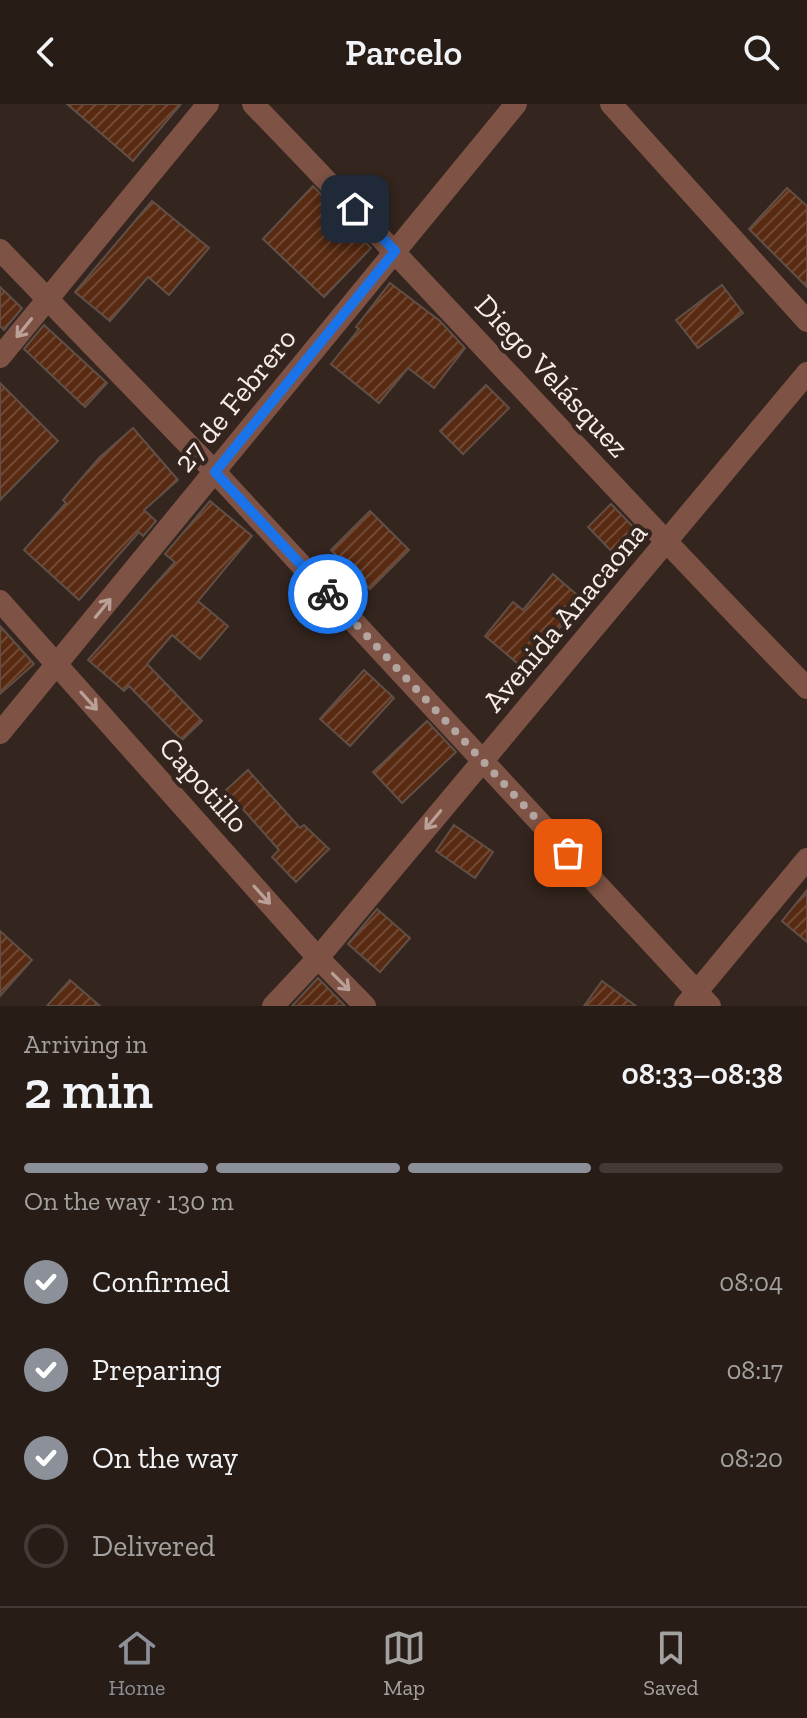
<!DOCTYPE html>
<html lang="en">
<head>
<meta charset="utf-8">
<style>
	:root { --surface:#271c16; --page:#2f251f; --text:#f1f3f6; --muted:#a4a1a1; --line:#433a35; --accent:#8c9099 }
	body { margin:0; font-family:"Zilla Slab",serif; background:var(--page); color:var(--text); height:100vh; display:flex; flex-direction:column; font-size:30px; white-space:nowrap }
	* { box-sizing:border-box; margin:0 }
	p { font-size:26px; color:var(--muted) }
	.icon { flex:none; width:44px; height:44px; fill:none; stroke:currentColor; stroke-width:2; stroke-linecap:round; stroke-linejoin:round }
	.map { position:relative; height:902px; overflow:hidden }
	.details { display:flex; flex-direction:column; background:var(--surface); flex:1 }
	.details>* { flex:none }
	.pin { position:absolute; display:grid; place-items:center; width:68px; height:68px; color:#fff; margin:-34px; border-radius:16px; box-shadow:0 4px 12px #0006 }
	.courier { position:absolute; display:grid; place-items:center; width:80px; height:80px; margin:-40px; border:6px solid #1a73e8; border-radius:50%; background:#fff; color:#222; box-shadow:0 2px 10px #0007 }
	.overview em { font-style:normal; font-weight:600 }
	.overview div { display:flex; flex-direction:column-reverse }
	.overview { display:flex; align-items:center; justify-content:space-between; height:136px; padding:0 24px }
	h1 { font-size:52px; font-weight:600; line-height:60px }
	.bar { display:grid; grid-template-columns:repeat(4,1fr); gap:12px 8px; align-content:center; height:96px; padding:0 24px }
	.bar i { height:10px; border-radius:6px; background:var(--line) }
	.bar .current { background:var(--accent) }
	.bar p { grid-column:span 4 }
	ol { padding:0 24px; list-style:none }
	li { display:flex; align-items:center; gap:24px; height:88px }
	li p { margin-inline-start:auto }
	li .icon { padding:8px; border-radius:50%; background:var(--accent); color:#fff; stroke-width:4 }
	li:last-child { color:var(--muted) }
	li i { width:44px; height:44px; border:4px solid var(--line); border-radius:50% }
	header { display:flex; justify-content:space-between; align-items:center; height:104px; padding:0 24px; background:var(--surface); font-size:36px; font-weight:600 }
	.menu { display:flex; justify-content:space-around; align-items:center; height:112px; border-top:2px solid var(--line); background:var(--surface); font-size:22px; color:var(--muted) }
	.menu a { display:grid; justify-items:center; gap:4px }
	.menu .current { color:var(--accent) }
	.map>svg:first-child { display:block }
	.building { fill:url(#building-hatch); stroke:#5f4f47; stroke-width:2 }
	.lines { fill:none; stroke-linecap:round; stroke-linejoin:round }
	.minor { stroke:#7e5345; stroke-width:22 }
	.tertiary { stroke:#7e5345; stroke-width:22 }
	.oneway { stroke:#baa096 }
	.done { stroke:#b3a6a1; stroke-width:8; stroke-dasharray:0 14.4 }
	.route { stroke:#1a73e8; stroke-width:10 }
	.labels { text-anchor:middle; stroke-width:8; stroke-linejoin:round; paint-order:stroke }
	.street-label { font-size:30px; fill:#f7ece7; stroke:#34251e }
</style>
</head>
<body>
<header><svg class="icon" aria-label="back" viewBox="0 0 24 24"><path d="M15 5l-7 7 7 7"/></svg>Parcelo<svg class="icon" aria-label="search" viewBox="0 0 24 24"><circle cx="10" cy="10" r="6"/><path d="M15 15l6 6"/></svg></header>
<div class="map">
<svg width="807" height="902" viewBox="0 0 807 902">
	<defs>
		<pattern id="building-hatch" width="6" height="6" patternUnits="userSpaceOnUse" patternTransform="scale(2)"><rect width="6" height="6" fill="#582a11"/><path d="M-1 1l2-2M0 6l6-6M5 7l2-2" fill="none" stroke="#714934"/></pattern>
	</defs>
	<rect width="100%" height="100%" fill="#34251e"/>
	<g class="building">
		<polygon points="67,0 181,0 133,57"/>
		<polygon points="313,82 371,144 324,193 263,135"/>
		<polygon points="787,84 807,102 807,183 749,125"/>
		<polygon points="152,97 209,144 169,191 148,173 110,217 75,188"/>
		<polygon points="390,179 440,217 465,244 434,284 408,264 379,299 331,260 359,225 356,223"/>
		<polygon points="722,181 743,209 698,244 676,216"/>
		<polygon points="0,183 22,204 4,226 0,222"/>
		<polygon points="44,221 107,279 85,303 24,245"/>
		<polygon points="0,279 58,337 0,396"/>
		<polygon points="486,281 509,304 463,350 440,327"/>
		<polygon points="133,324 178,376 144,406 156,417 143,432 139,428 79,496 24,446 66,399 63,396 99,354"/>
		<polygon points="210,397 252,432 198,497 228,522 200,555 172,531 147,560 202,617 182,636 129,582 124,587 88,556 175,458 165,450"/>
		<polygon points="611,400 644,434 621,457 588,423"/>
		<polygon points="370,407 409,446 370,485 331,446"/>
		<polygon points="553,470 584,497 523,564 485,532 513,498 523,506"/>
		<polygon points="0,522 34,560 0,590"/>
		<polygon points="364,566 394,594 350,642 320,615"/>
		<polygon points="427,617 456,648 402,699 373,668"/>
		<polygon points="248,666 300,724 304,721 329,745 296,778 272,753 279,746 226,686"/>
		<polygon points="454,721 493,748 475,774 436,747"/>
		<polygon points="807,786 807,838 782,817"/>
		<polygon points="377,805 410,834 380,868 348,840"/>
		<polygon points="0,827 32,856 0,892"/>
		<polygon points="318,874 345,902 292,902"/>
		<polygon points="70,876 100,902 47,902"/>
		<polygon points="602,877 636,902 584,902"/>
	</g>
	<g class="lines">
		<g class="minor">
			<path d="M253,0C440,193 619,392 807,584"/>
			<polyline points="611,0 807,217"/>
			<polyline points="0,146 215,368 710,902"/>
			<polyline points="0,253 208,0"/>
			<polyline points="0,497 318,854 365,902"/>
			<polyline points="0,629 516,0"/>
			<polyline points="685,902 807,755"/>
		</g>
		<polyline class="tertiary" points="273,902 318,854 807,269"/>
	</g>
	<defs><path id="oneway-shaft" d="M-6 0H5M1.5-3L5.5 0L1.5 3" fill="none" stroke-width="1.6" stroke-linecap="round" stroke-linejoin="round" transform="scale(2)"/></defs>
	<g class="oneway">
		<use href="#oneway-shaft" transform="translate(24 224) rotate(129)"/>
		<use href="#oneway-shaft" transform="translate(103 504) rotate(-51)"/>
		<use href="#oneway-shaft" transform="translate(89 597) rotate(48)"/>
		<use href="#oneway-shaft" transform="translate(433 716) rotate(130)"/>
		<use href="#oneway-shaft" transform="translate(262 791) rotate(48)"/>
		<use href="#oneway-shaft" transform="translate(341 878) rotate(45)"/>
	</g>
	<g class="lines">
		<polyline class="done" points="328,490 568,749"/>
		<polyline class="route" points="328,490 215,368 395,147 355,105"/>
	</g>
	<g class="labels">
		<g class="street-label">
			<text transform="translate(552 272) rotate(47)" y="10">Diego Velásquez</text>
			<text transform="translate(235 296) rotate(-51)" y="10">27 de Febrero</text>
			<text transform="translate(565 513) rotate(-50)" y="10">Avenida Anacaona</text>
			<text transform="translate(204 681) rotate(48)" y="10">Capotillo</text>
		</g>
	</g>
</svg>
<div class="pin" style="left:568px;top:749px;background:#ea580c"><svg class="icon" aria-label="bag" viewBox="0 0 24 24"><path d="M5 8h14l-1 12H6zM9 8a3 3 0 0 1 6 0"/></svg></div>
<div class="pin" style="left:355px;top:105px;background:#1f2937"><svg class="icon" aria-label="home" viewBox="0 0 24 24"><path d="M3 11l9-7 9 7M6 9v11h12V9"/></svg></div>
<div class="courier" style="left:328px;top:490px"><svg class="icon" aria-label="bike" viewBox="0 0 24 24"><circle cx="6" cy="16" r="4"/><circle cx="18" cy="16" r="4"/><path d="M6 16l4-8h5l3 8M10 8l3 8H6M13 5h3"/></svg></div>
</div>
<section class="details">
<div class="overview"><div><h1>2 min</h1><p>Arriving in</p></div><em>08:33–08:38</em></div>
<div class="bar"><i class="current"></i><i class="current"></i><i class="current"></i><i></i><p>On the way · 130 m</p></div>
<ol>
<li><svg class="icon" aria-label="check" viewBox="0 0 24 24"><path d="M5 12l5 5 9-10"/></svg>Confirmed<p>08:04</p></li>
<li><svg class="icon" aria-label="check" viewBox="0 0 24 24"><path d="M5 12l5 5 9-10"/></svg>Preparing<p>08:17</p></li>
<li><svg class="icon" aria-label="check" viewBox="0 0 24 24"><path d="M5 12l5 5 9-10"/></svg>On the way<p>08:20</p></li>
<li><i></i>Delivered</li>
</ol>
</section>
<nav class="menu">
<a class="current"><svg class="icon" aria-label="home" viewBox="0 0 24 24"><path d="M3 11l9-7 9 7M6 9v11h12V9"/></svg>Home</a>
<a><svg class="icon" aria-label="map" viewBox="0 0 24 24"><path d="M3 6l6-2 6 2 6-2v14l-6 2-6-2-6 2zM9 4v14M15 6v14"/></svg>Map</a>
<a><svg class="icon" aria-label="saved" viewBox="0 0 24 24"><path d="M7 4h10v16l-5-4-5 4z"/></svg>Saved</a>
</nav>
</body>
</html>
